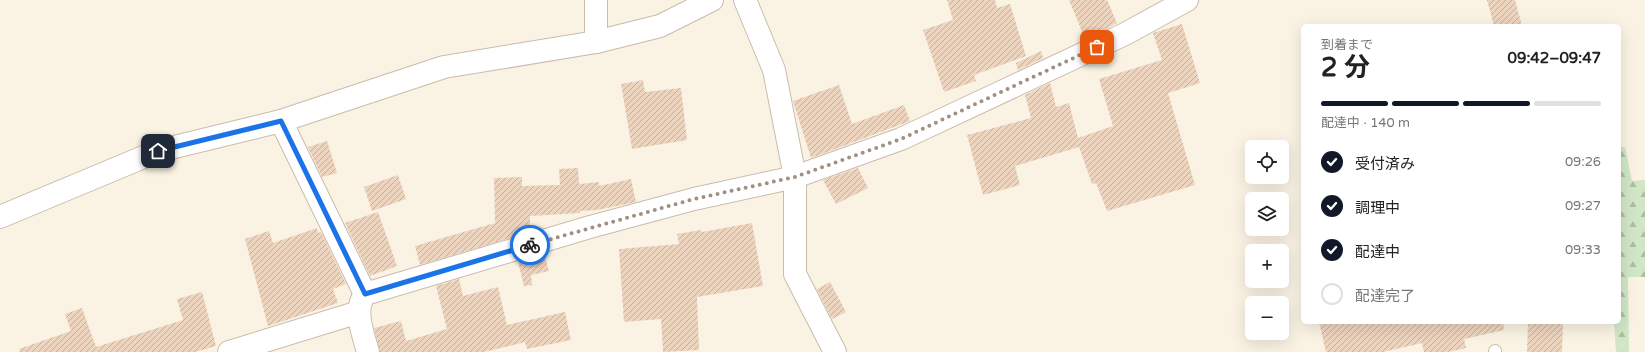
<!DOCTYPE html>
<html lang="ja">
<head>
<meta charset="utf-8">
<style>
	:root { --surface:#fff; --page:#f2f2f2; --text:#222; --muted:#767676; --line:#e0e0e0; --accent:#111827 }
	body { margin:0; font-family:"Varela Round","Noto Sans JP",sans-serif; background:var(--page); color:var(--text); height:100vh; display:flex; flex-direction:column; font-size:15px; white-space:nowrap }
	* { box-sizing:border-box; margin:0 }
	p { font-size:13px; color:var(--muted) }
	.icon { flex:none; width:22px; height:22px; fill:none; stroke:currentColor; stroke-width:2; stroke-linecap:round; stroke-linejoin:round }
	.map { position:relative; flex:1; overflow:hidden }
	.sheet { position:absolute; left:1301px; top:24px; width:320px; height:300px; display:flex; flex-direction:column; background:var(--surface); border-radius:6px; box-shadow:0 4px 16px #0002 }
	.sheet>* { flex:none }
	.fabs { position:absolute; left:1245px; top:140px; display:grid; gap:8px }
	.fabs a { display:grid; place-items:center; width:44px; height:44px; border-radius:6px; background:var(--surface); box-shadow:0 4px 16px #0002; font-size:20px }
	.pin { position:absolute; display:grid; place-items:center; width:34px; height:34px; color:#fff; margin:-17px; border-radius:8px; box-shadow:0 2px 6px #0006 }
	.courier { position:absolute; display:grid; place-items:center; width:40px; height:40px; margin:-20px; border:3px solid #1a73e8; border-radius:50%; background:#fff; color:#222; box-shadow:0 1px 5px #0007 }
	.headline em { font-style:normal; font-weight:700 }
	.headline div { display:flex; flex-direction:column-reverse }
	.headline { display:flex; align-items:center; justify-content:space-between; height:68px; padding:0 20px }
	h1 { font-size:26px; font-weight:700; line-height:30px }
	.bar { display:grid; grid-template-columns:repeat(4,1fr); gap:6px 4px; align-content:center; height:48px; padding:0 20px }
	.bar i { height:5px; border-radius:3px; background:var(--line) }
	.bar .current { background:var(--accent) }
	.bar p { grid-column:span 4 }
	ol { padding:0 20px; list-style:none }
	li { display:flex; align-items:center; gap:12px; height:44px }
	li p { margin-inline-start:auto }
	li .icon { padding:4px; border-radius:50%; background:var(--accent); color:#fff; stroke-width:4 }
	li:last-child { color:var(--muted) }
	li i { width:22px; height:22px; border:2px solid var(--line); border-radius:50% }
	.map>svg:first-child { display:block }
	.forest { fill:url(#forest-firs) }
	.building { fill:url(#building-hatch) }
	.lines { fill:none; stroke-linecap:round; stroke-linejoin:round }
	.lane-casing { stroke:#cabbac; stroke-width:14 }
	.street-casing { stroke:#cabbac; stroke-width:24 }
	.lane { stroke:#fff; stroke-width:12 }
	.street { stroke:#fff; stroke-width:22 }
	.done { stroke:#a09082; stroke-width:4; stroke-dasharray:0 7.2 }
	.route { stroke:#1a73e8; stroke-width:5 }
</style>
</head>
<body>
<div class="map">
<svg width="1645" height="352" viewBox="0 0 1645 352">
	<defs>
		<pattern id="forest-firs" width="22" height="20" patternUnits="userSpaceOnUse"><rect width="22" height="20" fill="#d0e6c5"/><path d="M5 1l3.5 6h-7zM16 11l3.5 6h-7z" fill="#adbda2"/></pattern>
		<pattern id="building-hatch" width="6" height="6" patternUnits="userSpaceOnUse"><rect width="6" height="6" fill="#ecd4bf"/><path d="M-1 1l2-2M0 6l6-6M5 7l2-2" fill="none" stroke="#c4af9d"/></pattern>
	</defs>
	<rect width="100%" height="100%" fill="#faf3e4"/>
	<polygon class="forest" points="1619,146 1625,147 1632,181 1645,180 1645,277 1628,277 1629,352 1616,352 1614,322 1619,322"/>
	<g class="building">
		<polygon points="947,0 995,0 997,8 1010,4 1026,56 974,75 976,81 944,92 923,30 953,20"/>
		<polygon points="1069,0 1107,0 1117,23 1085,39"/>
		<polygon points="1487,0 1515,0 1522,26 1494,26"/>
		<polygon points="1182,24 1200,83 1168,93 1195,185 1107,211 1096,183 1092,184 1079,147 1015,166 1020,185 983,195 967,135 1031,118 1025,95 1050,83 1056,107 1069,103 1078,138 1113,126 1099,79 1162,60 1153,33"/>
		<polygon points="1041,51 1043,58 1018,70 1016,63"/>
		<polygon points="643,80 645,92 681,88 687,140 632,149 621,84"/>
		<polygon points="839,85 852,124 904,105 910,121 811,158 793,101"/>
		<polygon points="327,141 337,173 322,177 308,147"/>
		<polygon points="578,168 579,184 599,182 599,186 631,179 636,202 597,210 580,211 580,213 530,216 530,232 420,265 415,246 495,223 494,178 522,177 522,186 560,185 559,169"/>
		<polygon points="858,168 868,188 836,204 823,180"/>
		<polygon points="398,175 406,199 372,211 364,187"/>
		<polygon points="378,212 397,266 370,276 345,223"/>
		<polygon points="752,223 763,286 697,297 699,350 663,352 661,319 624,322 619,249 679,244 677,234 701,230 702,232"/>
		<polygon points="317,228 318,233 321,232 346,284 333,289 338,303 268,326 245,239 269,231 273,243"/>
		<polygon points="544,254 549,271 531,275 532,285 524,286 518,262"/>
		<polygon points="459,279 463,296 498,287 507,325 565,312 571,340 527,349 525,342 484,352 380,352 374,328 401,321 406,341 447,329 436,286"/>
		<polygon points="830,282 846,312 832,319 817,289"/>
		<polygon points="202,292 216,346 195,352 20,352 19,349 71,331 65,314 82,308 96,347 183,320 177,299"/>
		<polygon points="1319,322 1503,322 1504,330 1464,339 1466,348 1448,352 1424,352 1422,343 1383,352 1326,352"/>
		<polygon points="1528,322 1563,322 1562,352 1527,352"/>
	</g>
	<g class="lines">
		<defs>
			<polyline id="lane" points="1495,351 1495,352"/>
			<g id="street">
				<polyline points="596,0 596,42"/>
				<polyline points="745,0 774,70 795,177 795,274 835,352"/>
				<polyline points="281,121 365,294"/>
				<polyline points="0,217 158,151 281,121 444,67 596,42 660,26 712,0"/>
				<polyline points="229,352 359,312"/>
				<path d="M368,352C363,333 353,311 365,294L590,227L694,199L795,177L901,139L1125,34L1187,0"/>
			</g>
		</defs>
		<use href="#lane" class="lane-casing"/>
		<use href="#street" class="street-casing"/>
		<use href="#lane" class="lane"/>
		<use href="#street" class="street"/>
	</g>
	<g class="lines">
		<polyline class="done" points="530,245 694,199 795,177 901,139 1097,47"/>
		<polyline class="route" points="158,151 281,121 365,294 530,245"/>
	</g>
</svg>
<div class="fabs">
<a><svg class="icon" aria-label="locate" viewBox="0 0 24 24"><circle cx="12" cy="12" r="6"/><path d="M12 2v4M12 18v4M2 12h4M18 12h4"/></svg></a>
<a><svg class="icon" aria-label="layers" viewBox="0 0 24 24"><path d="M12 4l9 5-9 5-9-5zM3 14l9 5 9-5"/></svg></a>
<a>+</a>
<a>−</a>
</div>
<div class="pin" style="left:1097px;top:47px;background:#ea580c"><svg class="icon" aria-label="bag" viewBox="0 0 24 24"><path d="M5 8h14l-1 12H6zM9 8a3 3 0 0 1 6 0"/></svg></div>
<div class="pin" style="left:158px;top:151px;background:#1f2937"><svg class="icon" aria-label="home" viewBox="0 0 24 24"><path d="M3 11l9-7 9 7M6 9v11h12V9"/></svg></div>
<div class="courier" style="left:530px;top:245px"><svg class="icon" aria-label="bike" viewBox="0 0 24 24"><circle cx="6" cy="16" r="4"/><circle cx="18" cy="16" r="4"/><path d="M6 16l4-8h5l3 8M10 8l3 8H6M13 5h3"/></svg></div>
<section class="sheet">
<div class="headline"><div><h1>2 分</h1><p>到着まで</p></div><em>09:42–09:47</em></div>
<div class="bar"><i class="current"></i><i class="current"></i><i class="current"></i><i></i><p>配達中 · 140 m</p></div>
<ol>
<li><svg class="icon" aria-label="check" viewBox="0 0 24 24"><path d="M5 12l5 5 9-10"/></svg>受付済み<p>09:26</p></li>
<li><svg class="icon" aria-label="check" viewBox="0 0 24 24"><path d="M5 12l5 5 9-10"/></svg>調理中<p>09:27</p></li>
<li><svg class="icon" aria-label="check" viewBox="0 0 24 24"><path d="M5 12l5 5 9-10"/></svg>配達中<p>09:33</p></li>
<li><i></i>配達完了</li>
</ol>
</section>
</div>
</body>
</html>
